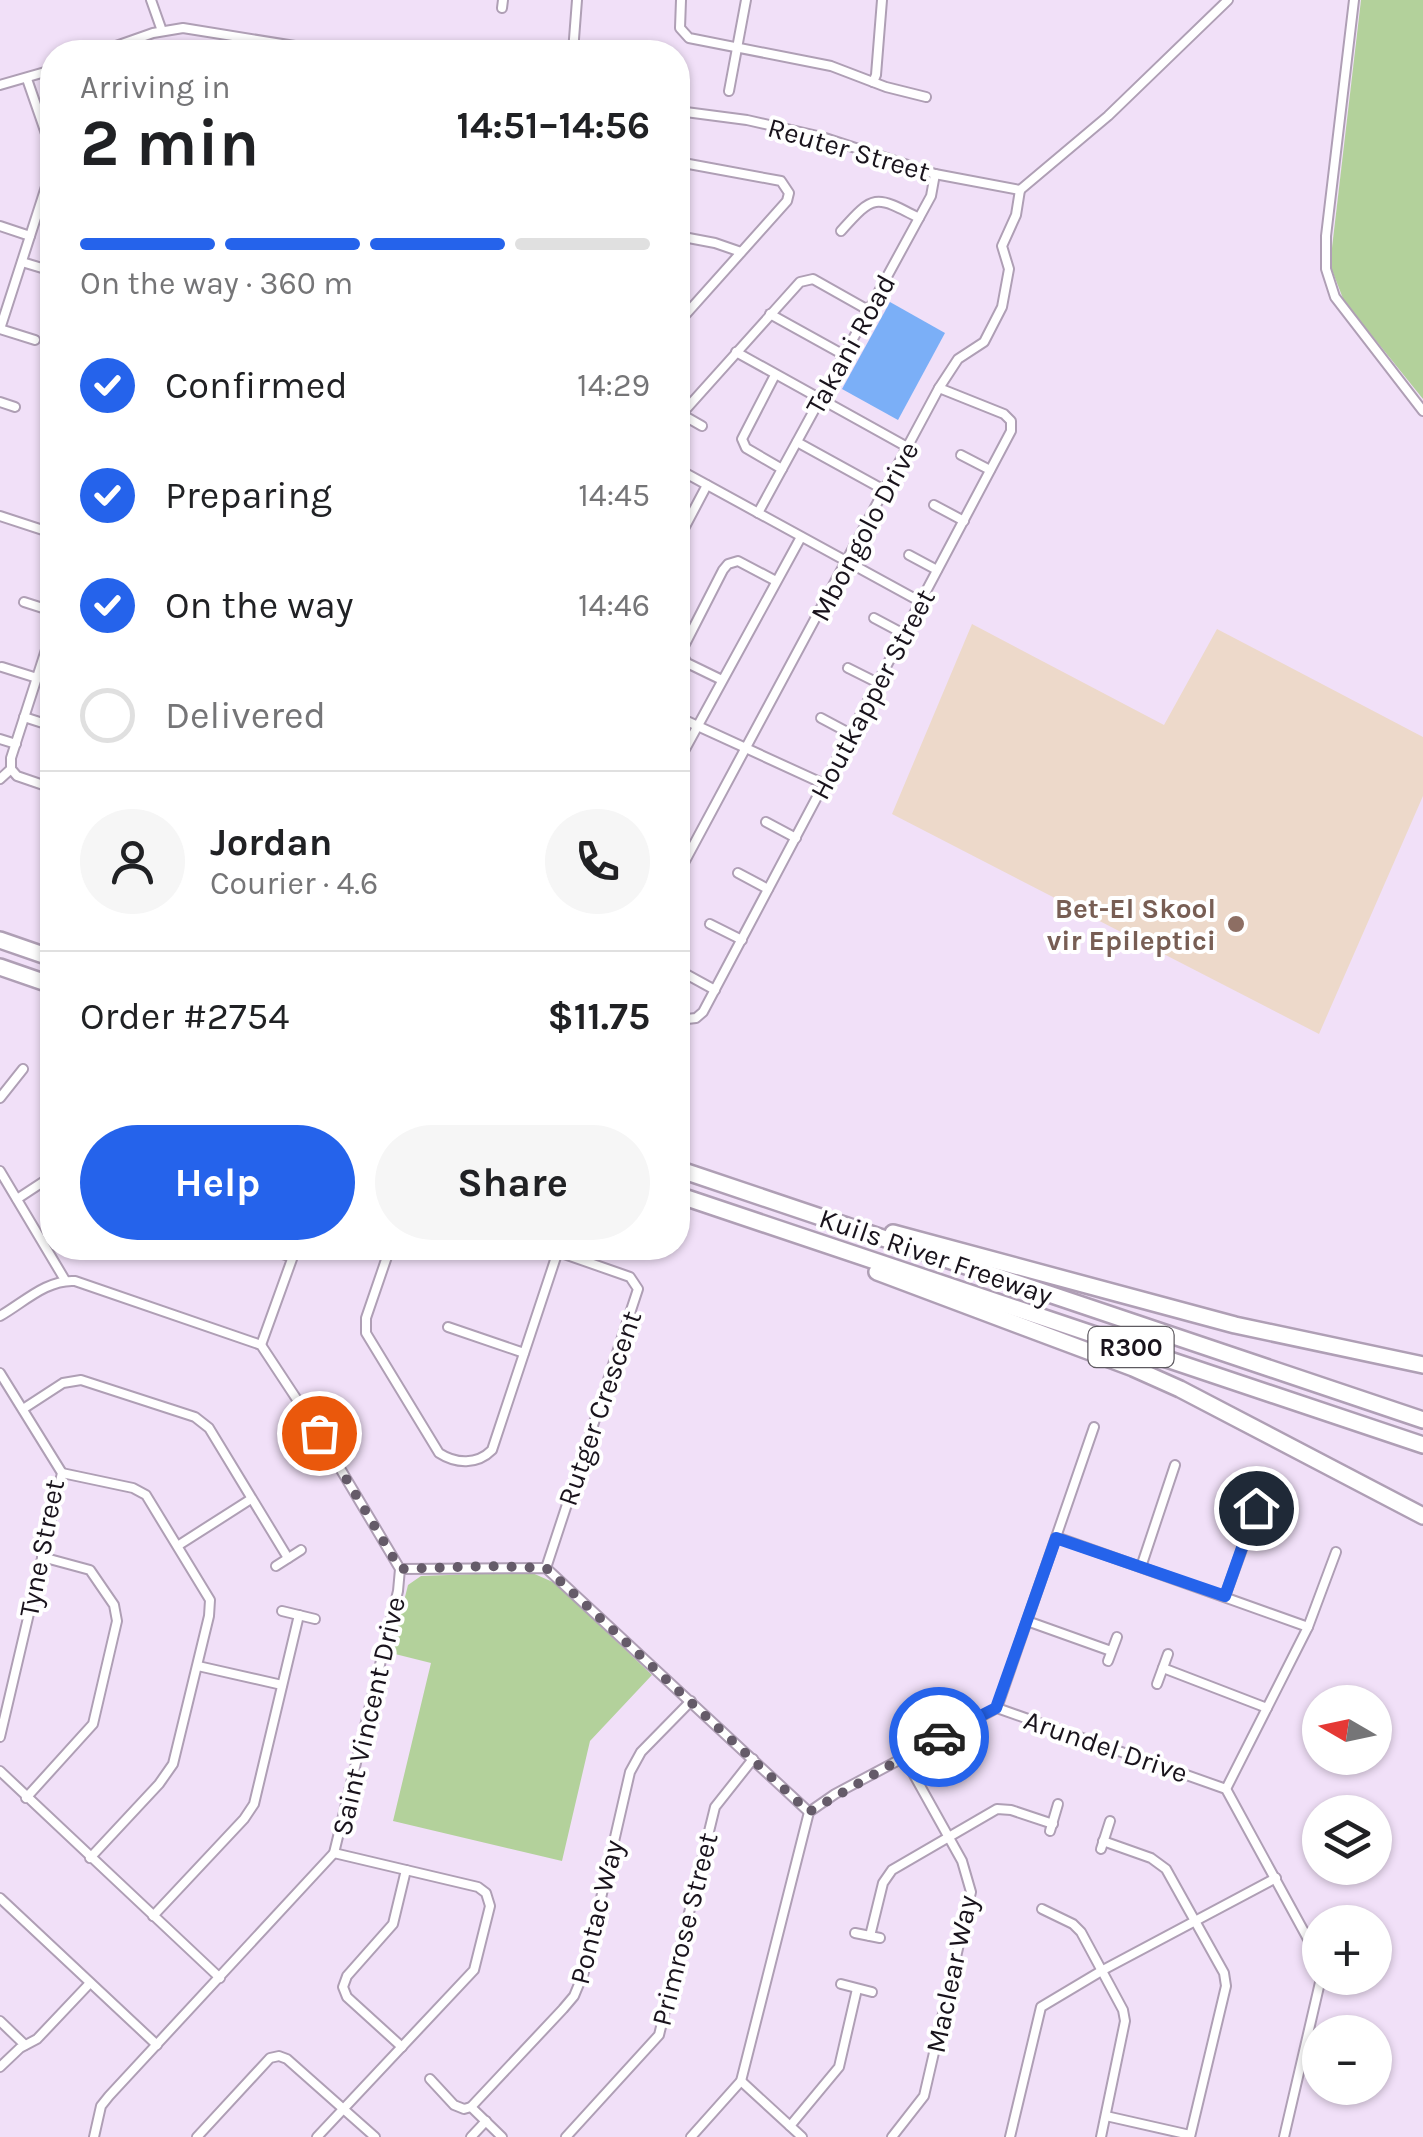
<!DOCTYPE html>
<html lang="en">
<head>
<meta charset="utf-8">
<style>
	:root { --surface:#fff; --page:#f6f6f6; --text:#202124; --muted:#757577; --line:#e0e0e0; --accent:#2563eb }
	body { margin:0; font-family:Karla,sans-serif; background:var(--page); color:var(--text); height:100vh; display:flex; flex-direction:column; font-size:38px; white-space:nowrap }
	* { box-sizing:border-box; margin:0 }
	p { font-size:32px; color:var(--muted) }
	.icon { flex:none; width:55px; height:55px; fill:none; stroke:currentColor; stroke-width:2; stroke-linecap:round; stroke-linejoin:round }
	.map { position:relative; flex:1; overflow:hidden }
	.panel { position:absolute; left:40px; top:40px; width:650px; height:1220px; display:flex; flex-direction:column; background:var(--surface); border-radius:40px; box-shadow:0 2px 8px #0004 }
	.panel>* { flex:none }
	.needle { width:65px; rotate:279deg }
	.tools { position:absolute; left:1302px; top:1685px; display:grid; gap:20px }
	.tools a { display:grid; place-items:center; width:90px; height:90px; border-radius:50%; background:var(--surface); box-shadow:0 2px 8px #0004; font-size:50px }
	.pin { position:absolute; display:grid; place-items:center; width:85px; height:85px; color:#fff; margin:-42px; border:5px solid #fff; border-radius:50%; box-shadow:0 2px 10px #0007 }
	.courier { position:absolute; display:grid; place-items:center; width:100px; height:100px; margin:-50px; border:8px solid #2563eb; border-radius:50%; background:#fff; color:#222; box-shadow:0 2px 12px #0007 }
	.overview em { font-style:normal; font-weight:700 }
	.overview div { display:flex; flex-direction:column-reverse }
	.overview { display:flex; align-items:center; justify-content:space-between; height:170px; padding:0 40px }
	h1 { font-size:65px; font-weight:700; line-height:75px }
	.bar { display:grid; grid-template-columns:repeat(4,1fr); gap:15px 10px; align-content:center; height:120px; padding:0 40px }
	.bar i { height:12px; border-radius:8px; background:var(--line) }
	.bar .current { background:var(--accent) }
	.bar p { grid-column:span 4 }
	.line { display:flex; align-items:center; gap:25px; padding:0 40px; border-top:2px solid var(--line) }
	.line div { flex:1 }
	.round { display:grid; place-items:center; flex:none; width:105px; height:105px; border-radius:52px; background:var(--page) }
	ol { padding:0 40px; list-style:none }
	li { display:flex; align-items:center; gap:30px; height:110px }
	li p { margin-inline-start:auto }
	li .icon { padding:10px; border-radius:50%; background:var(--accent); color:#fff; stroke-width:4 }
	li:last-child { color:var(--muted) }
	li i { width:55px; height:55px; border:5px solid var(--line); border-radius:50% }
	.cta { display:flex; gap:20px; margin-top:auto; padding:20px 40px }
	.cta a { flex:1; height:115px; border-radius:60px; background:var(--accent); color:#fff; font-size:40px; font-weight:700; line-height:115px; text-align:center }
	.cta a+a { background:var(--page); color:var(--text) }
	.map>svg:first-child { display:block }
	.education { fill:#edd9ca }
	.green { fill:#b3d19b }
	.water { fill:#7baff7 }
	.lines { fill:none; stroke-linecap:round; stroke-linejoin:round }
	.street-casing { stroke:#af9fb5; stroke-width:12 }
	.highway-casing { stroke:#af9fb5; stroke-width:20 }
	.street { stroke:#fff; stroke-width:8 }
	.highway { stroke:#fff; stroke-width:15 }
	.done { stroke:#655b69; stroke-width:10; stroke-dasharray:0 18 }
	.route { stroke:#2563eb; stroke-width:12 }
	.education-dot { fill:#8d6e63; stroke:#fff; stroke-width:4 }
	.labels { text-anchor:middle; stroke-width:8; stroke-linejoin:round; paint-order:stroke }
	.shield { fill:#fff; stroke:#5e5a60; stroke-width:2.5 }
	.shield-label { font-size:25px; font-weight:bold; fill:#19131c }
	.street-label { font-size:28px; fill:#19131c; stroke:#fff }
	.education-label { font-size:28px; font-weight:bold; fill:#785e54; stroke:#fff; text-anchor:end }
</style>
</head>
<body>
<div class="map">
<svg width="1423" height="2137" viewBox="0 0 1423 2137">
	<rect width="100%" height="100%" fill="#f1e0f8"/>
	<polygon class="education" points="972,624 1164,725 1217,629 1423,737 1423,796 1319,1034 892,814"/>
	<g class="green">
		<polygon points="1361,0 1423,0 1423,399 1344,301 1330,265"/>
		<polygon points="530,1572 555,1583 652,1675 590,1741 562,1861 393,1821 431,1663 391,1653 408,1585 421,1576"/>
	</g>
	<polygon class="water" points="890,302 945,333 898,420 842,389"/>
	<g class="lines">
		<defs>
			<g id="street">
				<polyline points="151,0 162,31"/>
				<polyline points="681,0 680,28 689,38 831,66 886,87 926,97"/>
				<polyline points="1354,0 1326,236 1326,269 1335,297 1423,411"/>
				<polyline points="502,8 503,0"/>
				<polyline points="99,52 153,33 183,28 332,52"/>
				<polyline points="573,52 577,0"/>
				<polyline points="27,79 52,151"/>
				<polyline points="873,82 876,75 882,0"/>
				<polyline points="0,85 52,70"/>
				<polyline points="729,91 746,0"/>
				<polyline points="678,111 747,120 822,137 935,174 1020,190"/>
				<polyline points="678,162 781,181 789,193 787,201 678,323"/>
				<polyline points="1020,190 1108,116 1228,0"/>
				<polyline points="0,226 30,236"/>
				<path d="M841,231C874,194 875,195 919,218"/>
				<polyline points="678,236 715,243 741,252"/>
				<polyline points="22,262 52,271"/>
				<polyline points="770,314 844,355"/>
				<polyline points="35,340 0,329 52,168"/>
				<polyline points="736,352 909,448"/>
				<polyline points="775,375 742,439 746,448 782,469"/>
				<polyline points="0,402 15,407"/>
				<polyline points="681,414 702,426"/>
				<polyline points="678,418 800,282 813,279 868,310"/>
				<polyline points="797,442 886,491"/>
				<polyline points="961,455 990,470"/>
				<polyline points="678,469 921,602"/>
				<polyline points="934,505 964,521"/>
				<polyline points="758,513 931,196 935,174"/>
				<polyline points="0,516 52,533"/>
				<polyline points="678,540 707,485"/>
				<polyline points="909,555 937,570"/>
				<polyline points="24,602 52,611"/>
				<polyline points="874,618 904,634"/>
				<polyline points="2,667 37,678"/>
				<polyline points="848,668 878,683"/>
				<polyline points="722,680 687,663 681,652 723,570 728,564 738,561 776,581"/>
				<polyline points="24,717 52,726"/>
				<polyline points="678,717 824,784"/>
				<polyline points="821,718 851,734"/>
				<polyline points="0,739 16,744"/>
				<polyline points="678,762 801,537"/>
				<polyline points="11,769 17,776 52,788"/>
				<polyline points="0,779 11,769 11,758 52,631"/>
				<polyline points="766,822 796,838"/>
				<polyline points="52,825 52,823"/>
				<polyline points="738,873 768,889"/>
				<polyline points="678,874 939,388 958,359 984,342 1002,307 1009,269 1002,246 1016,215 1020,190"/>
				<polyline points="710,924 742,940"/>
				<polyline points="684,973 715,990"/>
				<polyline points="678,1020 696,1018 703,1012 1011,431 1011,421 1004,414 939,388"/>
				<polyline points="0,1098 23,1069"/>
				<polyline points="0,1171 65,1280"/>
				<polyline points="17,1199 52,1176"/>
				<polyline points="264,1248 292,1257"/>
				<path d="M390,1248L366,1318V1333L439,1453C456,1464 477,1465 492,1450L558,1251"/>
				<path d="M0,1316C23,1303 47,1279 75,1281L261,1345L319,1433L400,1569L398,1591L334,1853L109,2096L101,2106L94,2137"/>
				<polyline points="448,1327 524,1353"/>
				<polyline points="261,1345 296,1248"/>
				<polyline points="0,1373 62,1473 0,1737"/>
				<polyline points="23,1409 63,1383 81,1380 195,1417 209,1428 288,1558"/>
				<polyline points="62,1473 133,1488 146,1495 210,1600 209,1616 173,1764 159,1784 90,1858"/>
				<polyline points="1056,1537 1308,1627 1226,1789"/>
				<polyline points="179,1545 251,1499"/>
				<polyline points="276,1566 301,1550"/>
				<polyline points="1141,1567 1175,1465"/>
				<polyline points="546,1568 638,1289 630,1277 547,1248"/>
				<polyline points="400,1569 546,1568 809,1812"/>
				<polyline points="1225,1596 1257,1508"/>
				<polyline points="282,1611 315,1619"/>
				<polyline points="1027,1621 1111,1651"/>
				<polyline points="1308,1627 1336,1552"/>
				<polyline points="1108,1661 1117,1637"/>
				<polyline points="198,1666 282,1685"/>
				<polyline points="1163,1668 1267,1708"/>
				<polyline points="1157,1684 1168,1654"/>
				<polyline points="997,1708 1094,1427"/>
				<polyline points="0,1771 220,1978"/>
				<polyline points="26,1798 93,1724 117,1621 114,1605 90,1570 42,1557"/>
				<polyline points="1050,1831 1058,1804"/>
				<polyline points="1103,1841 1151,1858 1166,1869 1224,1973 1226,1986 1190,2137"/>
				<polyline points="1101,1849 1110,1821"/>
				<polyline points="0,1898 157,2045"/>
				<polyline points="1042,1909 1073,1924 1081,1932 1123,2010 1125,2021 1101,2137"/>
				<polyline points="153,1916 244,1819 254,1804 299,1615"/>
				<polyline points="855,1933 880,1938"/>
				<polyline points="870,1936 883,1883 892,1870 997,1809 1011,1810 1053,1824"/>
				<polyline points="841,1984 872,1992"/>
				<polyline points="0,2021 25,2045"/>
				<polyline points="402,2047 347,1997 343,1987 347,1976 393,1924 406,1870"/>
				<polyline points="0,2067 20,2048 37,2039 90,1983"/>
				<polyline points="430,2079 454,2105 464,2109 471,2107 502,2137"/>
				<polyline points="741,2081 802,2137"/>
				<polyline points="471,2107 563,2009 574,1996 584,1972 630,1772 641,1752 691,1701"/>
				<polyline points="1106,2116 1190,2135"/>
				<polyline points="790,2126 839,2067 857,1989"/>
				<polyline points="197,2137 270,2058 279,2056 287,2059 375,2137"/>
				<polyline points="317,2137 474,1970 490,1906 486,1893 478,1887 334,1853"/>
				<polyline points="471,2137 486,2121"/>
				<polyline points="566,2137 659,2035 715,1807 753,1759"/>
				<polyline points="691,2137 741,2081 809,1812 835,1794 997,1708 1226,1789 1320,1961"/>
				<polyline points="892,2137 924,2096 971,1892 962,1861 904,1757"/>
				<polyline points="1010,2137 1041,2007 1103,1970 1276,1878"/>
				<polyline points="1284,2137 1321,1978"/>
			</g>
			<g id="highway">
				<polyline points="0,940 52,958"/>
				<polyline points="0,967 52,985"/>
				<polyline points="678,1169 1423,1420"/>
				<polyline points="678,1195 1423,1445"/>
				<polyline points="893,1233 1235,1325 1423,1365"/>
				<polyline points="877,1272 1133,1368 1180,1389 1423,1516"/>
			</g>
		</defs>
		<use href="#street" class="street-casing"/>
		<use href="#highway" class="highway-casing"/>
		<use href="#street" class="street"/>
		<use href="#highway" class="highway"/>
	</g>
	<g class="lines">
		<polyline class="done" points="319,1433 400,1569 487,1566 546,1568 809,1812 939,1737"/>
		<polyline class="route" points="939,1737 996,1708 1056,1538 1225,1596 1256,1508"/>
	</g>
	<circle class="education-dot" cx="1236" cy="924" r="10"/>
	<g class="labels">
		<rect class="shield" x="1088.5" y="1327" width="85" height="40" rx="8"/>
		<g class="shield-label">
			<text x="1131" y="1356">R300</text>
		</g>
		<g class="street-label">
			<text transform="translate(849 149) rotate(16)" y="10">Reuter Street</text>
			<text transform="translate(850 344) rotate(-61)" y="10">Takani Road</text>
			<text transform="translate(864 531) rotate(-62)" y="10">Mbongolo Drive</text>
			<text transform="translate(872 694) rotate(-62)" y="10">Houtkapper Street</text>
			<text transform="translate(936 1256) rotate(19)" y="10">Kuils River Freeway</text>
			<text transform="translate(599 1408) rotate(-71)" y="10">Rutger Crescent</text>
			<text transform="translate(41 1548) rotate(-79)" y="10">Tyne Street</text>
			<text transform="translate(368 1716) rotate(-77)" y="10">Saint Vincent Drive</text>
			<text transform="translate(1106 1746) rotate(19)" y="10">Arundel Drive</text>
			<text transform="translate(596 1912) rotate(-76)" y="10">Pontac Way</text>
			<text transform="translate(684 1929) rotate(-76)" y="10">Primrose Street</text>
			<text transform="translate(951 1974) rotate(-78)" y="10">Maclear Way</text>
		</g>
		<g class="education-label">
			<text x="1216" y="918">Bet-El Skool<tspan x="1216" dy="32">vir Epileptici</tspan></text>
		</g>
	</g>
</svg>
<div class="tools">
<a><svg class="needle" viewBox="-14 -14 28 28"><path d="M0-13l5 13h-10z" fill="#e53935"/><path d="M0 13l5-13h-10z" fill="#757577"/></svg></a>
<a><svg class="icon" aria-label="layers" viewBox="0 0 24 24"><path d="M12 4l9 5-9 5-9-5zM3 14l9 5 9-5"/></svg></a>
<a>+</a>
<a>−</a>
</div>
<div class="pin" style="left:319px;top:1433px;background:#ea580c"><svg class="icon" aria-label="bag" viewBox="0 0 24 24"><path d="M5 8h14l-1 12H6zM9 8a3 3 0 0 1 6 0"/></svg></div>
<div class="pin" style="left:1256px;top:1508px;background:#1f2937"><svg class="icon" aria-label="home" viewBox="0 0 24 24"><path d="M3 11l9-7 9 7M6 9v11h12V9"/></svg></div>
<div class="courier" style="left:939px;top:1737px"><svg class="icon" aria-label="car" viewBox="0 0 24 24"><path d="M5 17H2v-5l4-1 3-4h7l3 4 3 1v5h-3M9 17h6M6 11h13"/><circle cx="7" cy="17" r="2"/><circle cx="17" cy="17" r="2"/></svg></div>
<section class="panel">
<div class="overview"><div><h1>2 min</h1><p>Arriving in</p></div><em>14:51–14:56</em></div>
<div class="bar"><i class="current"></i><i class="current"></i><i class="current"></i><i></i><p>On the way · 360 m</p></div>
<ol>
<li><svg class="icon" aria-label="check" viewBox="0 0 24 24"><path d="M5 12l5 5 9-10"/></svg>Confirmed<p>14:29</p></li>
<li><svg class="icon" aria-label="check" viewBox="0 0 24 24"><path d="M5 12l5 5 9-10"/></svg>Preparing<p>14:45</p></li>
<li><svg class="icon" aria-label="check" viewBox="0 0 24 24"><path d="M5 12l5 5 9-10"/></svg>On the way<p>14:46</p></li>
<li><i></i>Delivered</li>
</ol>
<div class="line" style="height:180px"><a class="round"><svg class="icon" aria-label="person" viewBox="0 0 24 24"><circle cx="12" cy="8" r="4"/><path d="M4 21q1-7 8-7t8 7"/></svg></a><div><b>Jordan</b><p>Courier · 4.6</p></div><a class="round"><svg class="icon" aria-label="phone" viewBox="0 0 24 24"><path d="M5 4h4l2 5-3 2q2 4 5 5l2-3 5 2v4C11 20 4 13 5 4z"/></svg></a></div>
<div class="line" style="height:130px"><div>Order #2754</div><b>$11.75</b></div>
<div class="cta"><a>Help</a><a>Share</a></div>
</section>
</div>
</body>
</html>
